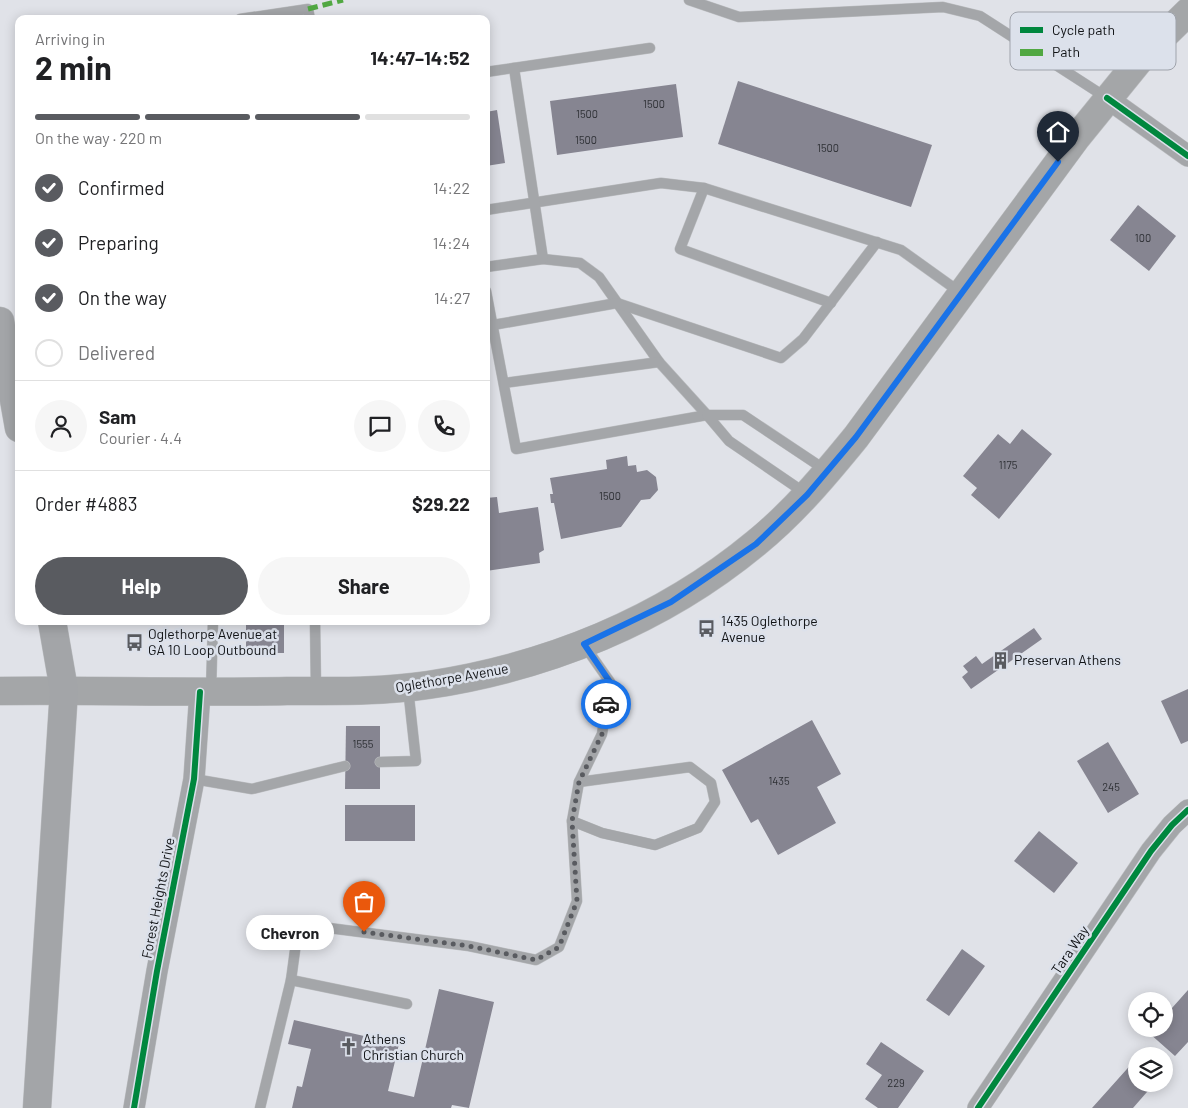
<!DOCTYPE html>
<html lang="en">
<head>
<meta charset="utf-8">
<style>
	:root { --surface:#fff; --page:#f6f6f6; --text:#202124; --muted:#757577; --line:#e0e0e0; --accent:#595b60 }
	body { margin:0; font-family:Barlow,sans-serif; background:var(--page); color:var(--text); height:100vh; display:flex; flex-direction:column; font-size:19px; white-space:nowrap }
	* { box-sizing:border-box; margin:0 }
	p { font-size:16px; color:var(--muted) }
	.icon { flex:none; width:28px; height:28px; fill:none; stroke:currentColor; stroke-width:2; stroke-linecap:round; stroke-linejoin:round }
	.map { position:relative; flex:1; overflow:hidden }
	.drawer { position:absolute; left:15px; top:15px; width:475px; height:610px; display:flex; flex-direction:column; background:var(--surface); border-radius:10px; box-shadow:0 2px 12px #0003 }
	.drawer>* { flex:none }
	.tools { position:absolute; left:1128px; top:992px; display:grid; gap:10px }
	.tools a { display:grid; place-items:center; width:45px; height:45px; border-radius:50%; background:var(--surface); box-shadow:0 2px 12px #0003; font-size:25px }
	.pin { position:absolute; display:grid; place-items:center; width:42px; height:42px; color:#fff; margin:-51px -21px; border-radius:50% 50% 50% 0; rotate:-45deg; box-shadow:0 0 5px #0007 }
	.pin .icon { rotate:45deg }
	.courier { position:absolute; display:grid; place-items:center; width:50px; height:50px; margin:-25px; border:4px solid #1a73e8; border-radius:50%; background:#fff; color:#222; box-shadow:0 1px 6px #0007 }
	.bubble { position:absolute; height:35px; border-radius:18px; background:var(--surface); box-shadow:0 2px 12px #0003; font-size:16px; font-weight:700; line-height:35px; text-align:center }
	.overview em { font-style:normal; font-weight:700 }
	.overview div { display:flex; flex-direction:column-reverse }
	.overview { display:flex; align-items:center; justify-content:space-between; height:85px; padding:0 20px }
	h1 { font-size:32px; font-weight:700; line-height:38px }
	.bar { display:grid; grid-template-columns:repeat(4,1fr); gap:8px 5px; align-content:center; height:60px; padding:0 20px }
	.bar i { height:6px; border-radius:4px; background:var(--line) }
	.bar .active { background:var(--accent) }
	.bar p { grid-column:span 4 }
	.line { display:flex; align-items:center; gap:12px; padding:0 20px; border-top:1px solid var(--line) }
	.line div { flex:1 }
	.round { display:grid; place-items:center; flex:none; width:52px; height:52px; border-radius:26px; background:var(--page) }
	ol { padding:0 20px; list-style:none }
	li { display:flex; align-items:center; gap:15px; height:55px }
	li p { margin-inline-start:auto }
	li .icon { padding:5px; border-radius:50%; background:var(--accent); color:#fff; stroke-width:4 }
	li:last-child { color:var(--muted) }
	li i { width:28px; height:28px; border:2px solid var(--line); border-radius:50% }
	.action { display:flex; gap:10px; margin-top:auto; padding:10px 20px }
	.action a { flex:1; height:58px; border-radius:30px; background:var(--accent); color:#fff; font-size:20px; font-weight:700; line-height:58px; text-align:center }
	.action a+a { background:var(--page); color:var(--text) }
	.map>svg:first-child { display:block }
	.building { fill:#868591 }
	.lines { fill:none; stroke-linecap:round; stroke-linejoin:round }
	.lane-casing { stroke:#bcbec1; stroke-width:11 }
	.street-casing { stroke:#bcbec1; stroke-width:22 }
	.secondary-casing { stroke:#bcbec1; stroke-width:29 }
	.highway-casing { stroke:#bcbec1; stroke-width:29 }
	.lane { stroke:#a4a6a9; stroke-width:10 }
	.street { stroke:#a4a6a9; stroke-width:21 }
	.secondary { stroke:#a4a6a8; stroke-width:28 }
	.highway { stroke:#a3a5a8; stroke-width:28 }
	.quiet { stroke:#51a842; stroke-width:5; stroke-dasharray:10 5; stroke-linecap:butt }
	.cycleway-casing { stroke:#dce1eb; stroke-width:9 }
	.cycleway { stroke:#00873e; stroke-width:6 }
	.done { stroke:#595b60; stroke-width:5; stroke-dasharray:0 9 }
	.route { stroke:#1a73e8; stroke-width:6 }
	.labels { text-anchor:middle; stroke-width:5; stroke-linejoin:round; paint-order:stroke }
	.number-label { font-size:11px; fill:#2e3035 }
	.poi-label { font-size:14px; fill:#111316; stroke:#dce1eb; text-anchor:start }
	.street-label { font-size:14px; fill:#111316; stroke:#dce1eb }
	.key { fill:#dce1eb; stroke:#9fa3ab; stroke-width:1 }
	.key-label { font-size:14px; fill:#111316 }
</style>
</head>
<body>
<div class="map">
<svg width="1188" height="1108" viewBox="0 0 1188 1108">
	<rect width="100%" height="100%" fill="#e0e2e8"/>
	<g class="building">
		<polygon points="738,81 932,145 911,207 718,144"/>
		<polygon points="676,84 683,137 557,155 550,101"/>
		<polygon points="497,110 505,163 486,166 486,112"/>
		<polygon points="1138,205 1176,236 1149,271 1110,240"/>
		<polygon points="1022,429 1052,454 999,519 971,495 977,488 963,476 998,434 1010,444"/>
		<polygon points="627,456 628,466 636,465 637,472 647,470 656,477 658,490 650,499 641,500 621,527 561,539 554,503 551,503 550,494 553,494 550,478 607,469 606,460"/>
		<polygon points="497,497 499,513 538,507 544,550 539,553 540,563 486,571 486,498"/>
		<rect x="246" y="621" width="38" height="32"/>
		<polygon points="1034,628 1042,639 971,689 962,677 968,672 963,666 976,656 982,664"/>
		<polygon points="1188,689 1188,741 1181,744 1161,701"/>
		<polygon points="812,720 841,774 817,787 836,823 778,855 758,819 751,823 722,770"/>
		<polygon points="346,726 380,726 380,789 345,789"/>
		<polygon points="1108,742 1139,794 1108,813 1077,761"/>
		<rect x="345" y="805" width="70" height="36"/>
		<polygon points="1039,831 1078,863 1054,893 1014,861"/>
		<polygon points="962,949 985,966 949,1016 926,1000"/>
		<polygon points="439,989 494,1002 469,1108 452,1105 451,1108 292,1108 297,1086 302,1087 311,1049 288,1044 294,1020 399,1044 388,1091 414,1097"/>
		<polygon points="1188,990 1188,1042 1175,1056 1149,1033 1153,1029 1164,1029 1164,1017"/>
		<polygon points="881,1042 924,1071 898,1108 878,1108 865,1099 882,1075 866,1064"/>
		<polygon points="1135,1060 1136,1084 1154,1084 1133,1108 1092,1108"/>
	</g>
	<g class="lines">
		<defs>
			<g id="lane">
				<polyline points="689,0 739,17 943,7 980,16 1107,98"/>
				<polyline points="240,19 308,9 310,19"/>
				<polyline points="486,72 650,48"/>
				<polyline points="704,188 680,249 831,303"/>
				<polyline points="486,210 661,183 704,188 901,250 961,293"/>
				<polyline points="543,259 580,263 599,277 659,362"/>
				<polyline points="486,267 543,259 514,68"/>
				<polyline points="486,291 516,449 707,415 659,362 504,383"/>
				<polyline points="493,325 617,303 781,358 803,339 877,242"/>
				<polyline points="805,493 729,441 707,415 743,415 827,471"/>
				<polyline points="315,621 316,690"/>
				<polyline points="211,691 213,621"/>
				<polyline points="380,762 416,761 408,688"/>
				<polyline points="194,779 252,789 345,766"/>
				<polyline points="572,821 602,833 655,845 698,828 715,802 711,783 690,767 579,782"/>
				<polyline points="291,980 296,943 329,928 469,946 536,960 559,947 577,901 572,821 579,782 602,734 610,682 584,645"/>
				<polyline points="260,1108 291,980 407,1004"/>
			</g>
			<g id="street">
				<polyline points="1107,98 1188,156"/>
				<polyline points="134,1108 157,971 194,779 200,692"/>
				<polyline points="978,1108 1151,851 1172,825 1188,810"/>
			</g>
			<path id="secondary" d="M0,691C96,690 191,693 287,691C334,691 381,692 428,685C547,667 662,621 756,543C794,512 825,475 856,437L1077,137L1142,57L1188,12"/>
			<g id="highway">
				<polyline points="0,321 19,428"/>
				<polyline points="37,1108 64,690 52,621"/>
			</g>
		</defs>
		<use href="#lane" class="lane-casing"/>
		<use href="#street" class="street-casing"/>
		<use href="#secondary" class="secondary-casing"/>
		<use href="#highway" class="highway-casing"/>
		<use href="#lane" class="lane"/>
		<use href="#street" class="street"/>
		<use href="#secondary" class="secondary"/>
		<use href="#highway" class="highway"/>
		<polyline class="quiet" points="308,9 343,0"/>
		<defs>
			<g id="cycleway">
				<polyline points="1107,98 1188,156"/>
				<polyline points="134,1108 157,971 194,779 200,692"/>
				<polyline points="978,1108 1151,851 1172,825 1188,810"/>
			</g>
		</defs>
		<use href="#cycleway" class="cycleway-casing"/>
		<use href="#cycleway" class="cycleway"/>
	</g>
	<g class="lines">
		<polyline class="done" points="364,932 469,946 536,960 559,947 577,901 572,821 579,782 602,734 606,704"/>
		<polyline class="route" points="606,704 610,682 584,644 671,602 756,544 807,495 856,437 1058,162"/>
	</g>
	<defs>
		<symbol id="bus-bare" viewBox="-9 -9 18 18"><path d="M-5-6H5V4H4V6H2V4H-2V6H-4V4H-5ZM-3.5-4V0h7V-4ZM-3.5 1.2v1.5H-2V1.2ZM2 1.2v1.5H3.5V1.2Z" fill="#595b60" stroke="#dce1eb" stroke-width="2.5" paint-order="stroke"/></symbol>
		<symbol id="building-bare" viewBox="-9 -9 18 18"><path d="M-4-6H4V6H1V3H-1V6H-4ZM-2.5-4.3h1.7v1.8h-1.7ZM.8-4.3h1.7v1.8H.8ZM-2.5-1h1.7V.8h-1.7ZM.8-1h1.7V.8H.8Z" fill="#595b60" stroke="#dce1eb" stroke-width="2.5" paint-order="stroke"/></symbol>
		<symbol id="church-bare" viewBox="-9 -9 18 18"><path d="M-1.2-6h2.4v3.5h3.3v2.4h-3.3V6h-2.4V-.1h-3.3v-2.4h3.3Z" fill="#595b60" stroke="#dce1eb" stroke-width="2.5" paint-order="stroke"/></symbol>
	</defs>
	<g fill-rule="evenodd">
		<use href="#bus-bare" x="694" y="616" width="25" height="25"/>
		<use href="#bus-bare" x="122" y="630" width="25" height="25"/>
		<use href="#building-bare" x="988" y="648" width="25" height="25"/>
		<use href="#church-bare" x="336" y="1034" width="25" height="25"/>
	</g>
	<g class="labels">
		<g class="number-label">
			<text x="654" y="108">1500</text>
			<text x="587" y="118">1500</text>
			<text x="586" y="144">1500</text>
			<text x="828" y="152">1500</text>
			<text x="1143" y="242">100</text>
			<text x="1008" y="469">1175</text>
			<text x="610" y="500">1500</text>
			<text x="363" y="748">1555</text>
			<text x="779" y="785">1435</text>
			<text x="1111" y="791">245</text>
			<text x="896" y="1087">229</text>
		</g>
		<g class="poi-label">
			<text x="721" y="626">1435 Oglethorpe<tspan x="721" dy="16">Avenue</tspan></text>
			<text x="148" y="639">Oglethorpe Avenue at<tspan x="148" dy="16">GA 10 Loop Outbound</tspan></text>
			<text x="1014" y="665">Preservan Athens</text>
			<text x="363" y="1044">Athens<tspan x="363" dy="16">Christian Church</tspan></text>
		</g>
		<g class="street-label">
			<text transform="translate(452 678) rotate(-10)" y="5">Oglethorpe Avenue</text>
			<text transform="translate(158 898) rotate(-79)" y="5">Forest Heights Drive</text>
			<text transform="translate(1070 950) rotate(-56)" y="5">Tara Way</text>
		</g>
	</g>
	<rect x="1010" y="12" width="166" height="58" rx="8" class="key"/>
	<rect x="1020" y="27" width="23" height="6" fill="#00873e"/>
	<rect x="1020" y="49" width="23" height="7" fill="#51a842"/>
	<g class="key-label">
		<text x="1052" y="35">Cycle path</text>
		<text x="1052" y="57">Path</text>
	</g>
</svg>
<div class="tools">
<a><svg class="icon" aria-label="locate" viewBox="0 0 24 24"><circle cx="12" cy="12" r="6"/><path d="M12 2v4M12 18v4M2 12h4M18 12h4"/></svg></a>
<a><svg class="icon" aria-label="layers" viewBox="0 0 24 24"><path d="M12 4l9 5-9 5-9-5zM3 14l9 5 9-5"/></svg></a>
</div>
<div class="pin" style="left:364px;top:932px;background:#ea580c"><svg class="icon" aria-label="bag" viewBox="0 0 24 24"><path d="M5 8h14l-1 12H6zM9 8a3 3 0 0 1 6 0"/></svg></div>
<div class="pin" style="left:1058px;top:162px;background:#1f2937"><svg class="icon" aria-label="home" viewBox="0 0 24 24"><path d="M3 11l9-7 9 7M6 9v11h12V9"/></svg></div>
<div class="courier" style="left:606px;top:704px"><svg class="icon" aria-label="car" viewBox="0 0 24 24"><path d="M5 17H2v-5l4-1 3-4h7l3 4 3 1v5h-3M9 17h6M6 11h13"/><circle cx="7" cy="17" r="2"/><circle cx="17" cy="17" r="2"/></svg></div>
<div class="bubble" style="left:246px;top:915px;width:88px">Chevron</div>
<section class="drawer">
<div class="overview"><div><h1>2 min</h1><p>Arriving in</p></div><em>14:47–14:52</em></div>
<div class="bar"><i class="active"></i><i class="active"></i><i class="active"></i><i></i><p>On the way · 220 m</p></div>
<ol>
<li><svg class="icon" aria-label="check" viewBox="0 0 24 24"><path d="M5 12l5 5 9-10"/></svg>Confirmed<p>14:22</p></li>
<li><svg class="icon" aria-label="check" viewBox="0 0 24 24"><path d="M5 12l5 5 9-10"/></svg>Preparing<p>14:24</p></li>
<li><svg class="icon" aria-label="check" viewBox="0 0 24 24"><path d="M5 12l5 5 9-10"/></svg>On the way<p>14:27</p></li>
<li><i></i>Delivered</li>
</ol>
<div class="line" style="height:90px"><a class="round"><svg class="icon" aria-label="person" viewBox="0 0 24 24"><circle cx="12" cy="8" r="4"/><path d="M4 21q1-7 8-7t8 7"/></svg></a><div><b>Sam</b><p>Courier · 4.4</p></div><a class="round"><svg class="icon" aria-label="chat" viewBox="0 0 24 24"><path d="M4 5h16v11H9l-5 4z"/></svg></a><a class="round"><svg class="icon" aria-label="phone" viewBox="0 0 24 24"><path d="M5 4h4l2 5-3 2q2 4 5 5l2-3 5 2v4C11 20 4 13 5 4z"/></svg></a></div>
<div class="line" style="height:65px"><div>Order #4883</div><b>$29.22</b></div>
<div class="action"><a>Help</a><a>Share</a></div>
</section>
</div>
</body>
</html>
